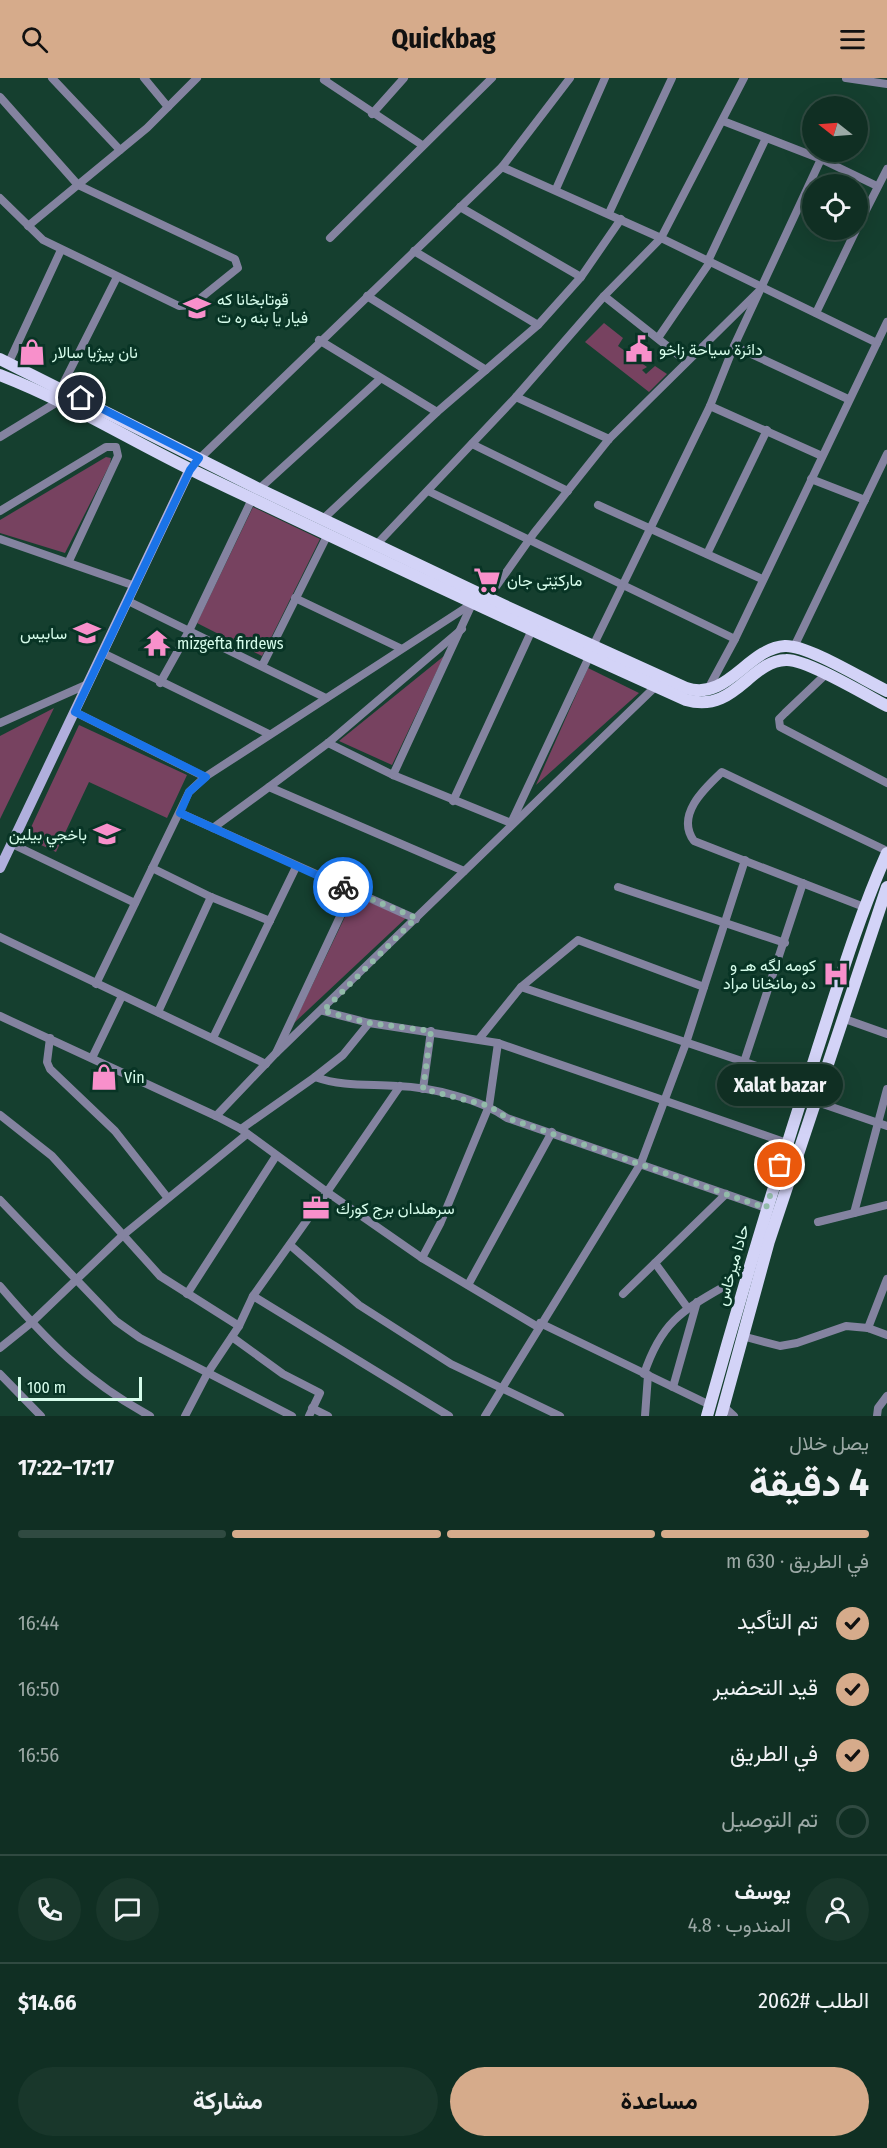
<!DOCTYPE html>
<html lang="ar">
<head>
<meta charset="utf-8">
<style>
	:root { --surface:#102f23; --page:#19372b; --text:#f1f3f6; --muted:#9ca9a6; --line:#304a41; --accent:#d6ab8b }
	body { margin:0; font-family:"Fira Sans Condensed",Vazirmatn,sans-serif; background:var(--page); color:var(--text); direction:rtl; height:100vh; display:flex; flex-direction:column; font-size:22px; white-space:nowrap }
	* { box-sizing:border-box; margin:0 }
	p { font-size:20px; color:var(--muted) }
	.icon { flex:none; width:33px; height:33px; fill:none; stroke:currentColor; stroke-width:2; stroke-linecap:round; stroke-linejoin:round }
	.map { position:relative; height:1338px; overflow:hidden; direction:ltr }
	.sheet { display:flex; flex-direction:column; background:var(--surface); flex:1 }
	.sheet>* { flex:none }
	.needle { width:39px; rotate:287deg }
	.tools { position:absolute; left:802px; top:18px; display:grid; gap:12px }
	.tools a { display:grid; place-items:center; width:66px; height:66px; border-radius:50%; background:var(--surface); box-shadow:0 6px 24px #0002,0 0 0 2px var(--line); font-size:30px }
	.scale { position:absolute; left:18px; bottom:15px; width:124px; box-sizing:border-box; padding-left:6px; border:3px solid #d6fceb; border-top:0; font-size:16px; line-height:21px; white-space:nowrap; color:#d6fceb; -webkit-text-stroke:4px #083425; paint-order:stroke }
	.pin { position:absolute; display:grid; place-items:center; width:51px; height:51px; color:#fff; margin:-26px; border:3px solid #fff; border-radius:50%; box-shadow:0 2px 6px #0007 }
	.courier { position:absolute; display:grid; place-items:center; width:60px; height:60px; margin:-30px; border:4px solid #1a73e8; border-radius:50%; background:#fff; color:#222; box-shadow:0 2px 8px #0007 }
	.bubble { position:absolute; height:42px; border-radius:21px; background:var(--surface); box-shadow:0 6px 24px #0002,0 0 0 2px var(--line); font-size:20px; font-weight:700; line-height:42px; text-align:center; direction:rtl }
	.overview em { font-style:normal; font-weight:700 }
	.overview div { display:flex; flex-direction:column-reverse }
	.overview { display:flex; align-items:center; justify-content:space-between; height:102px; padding:0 18px }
	h1 { font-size:39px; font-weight:700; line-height:45px }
	.bar { display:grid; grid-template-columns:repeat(4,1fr); gap:9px 6px; align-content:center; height:72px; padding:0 18px }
	.bar i { height:8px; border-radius:4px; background:var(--line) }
	.bar .current { background:var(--accent) }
	.bar p { grid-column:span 4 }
	.line { display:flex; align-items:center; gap:15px; padding:0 18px; border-top:2px solid var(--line) }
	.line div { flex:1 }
	.round { display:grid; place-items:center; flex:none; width:63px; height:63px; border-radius:32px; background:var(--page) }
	ol { padding:0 18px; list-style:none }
	li { display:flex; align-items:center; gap:18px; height:66px }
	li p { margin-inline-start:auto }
	li .icon { padding:6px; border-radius:50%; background:var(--accent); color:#111; stroke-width:4 }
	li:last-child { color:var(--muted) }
	li i { width:33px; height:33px; border:3px solid var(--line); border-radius:50% }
	.button { display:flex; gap:12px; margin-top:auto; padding:12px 18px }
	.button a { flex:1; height:69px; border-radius:36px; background:var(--accent); color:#111; font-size:24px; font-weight:700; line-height:69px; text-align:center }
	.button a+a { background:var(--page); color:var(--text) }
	header { display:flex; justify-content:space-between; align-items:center; height:78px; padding:0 18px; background:var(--accent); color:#111; font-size:27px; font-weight:700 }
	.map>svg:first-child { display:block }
	.green { fill:#774260 }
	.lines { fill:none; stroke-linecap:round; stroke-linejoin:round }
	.minor { stroke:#8483a0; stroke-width:8 }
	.secondary { stroke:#b0afdd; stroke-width:10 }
	.primary { stroke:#d3d3f7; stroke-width:12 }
	.done { stroke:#92baa9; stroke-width:6; stroke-dasharray:0 10.8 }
	.route { stroke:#1a73e8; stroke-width:8 }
	.labels { text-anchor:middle; stroke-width:6; stroke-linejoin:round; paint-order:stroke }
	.poi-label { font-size:16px; fill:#d6fceb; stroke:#083425; text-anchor:start }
	.street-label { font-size:16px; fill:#d6fceb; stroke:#083425 }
</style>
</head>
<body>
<header><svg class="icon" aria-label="menu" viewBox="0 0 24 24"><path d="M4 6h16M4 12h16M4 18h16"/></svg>Quickbag<svg class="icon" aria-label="search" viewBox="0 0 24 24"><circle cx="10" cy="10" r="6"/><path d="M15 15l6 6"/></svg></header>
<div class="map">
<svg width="887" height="1338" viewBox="0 0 887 1338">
	<rect width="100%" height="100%" fill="#153f2f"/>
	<g class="green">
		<polygon points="604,245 623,260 618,268 647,289 642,292 646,296 655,288 667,296 649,314 585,264"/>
		<polygon points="106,379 111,380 110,386 65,475 0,455 0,442"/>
		<polygon points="253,429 320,461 262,578 197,545"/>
		<polygon points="444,578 392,687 339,663"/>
		<polygon points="588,590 639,615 536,707"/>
		<polygon points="54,630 0,741 0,658"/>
		<polygon points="79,647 187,697 167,740 89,704 56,774 26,760"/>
		<polygon points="355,818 406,840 294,945"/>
	</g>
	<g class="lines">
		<g class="minor">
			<polyline points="52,0 120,72"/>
			<polyline points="144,0 168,29"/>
			<polyline points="326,0 324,2 422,67"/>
			<polyline points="846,0 887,6"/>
			<polyline points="0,19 78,107 235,181 238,190 192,227 179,228 43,162 0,120"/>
			<polyline points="372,36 404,0"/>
			<polyline points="723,43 821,81 877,108"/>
			<polyline points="502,89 661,160 877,265"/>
			<polyline points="556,111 605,0"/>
			<polyline points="460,129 581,199"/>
			<polyline points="609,135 672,0"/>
			<polyline points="28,148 147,50 197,0"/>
			<polyline points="858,148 887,91"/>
			<polyline points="330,160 492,0"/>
			<polyline points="414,173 538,247"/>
			<polyline points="708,183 766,60"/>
			<polyline points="367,218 486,292"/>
			<polyline points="604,218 686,283"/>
			<polyline points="816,235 856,152"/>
			<polyline points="658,260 710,184"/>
			<polyline points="319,262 437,334"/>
			<polyline points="734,268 848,321"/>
			<polyline points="9,284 61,172"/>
			<polyline points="61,310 117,199"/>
			<polyline points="516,319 609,361"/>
			<polyline points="710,328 822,378"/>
			<polyline points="0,359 59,323"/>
			<polyline points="472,366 568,413"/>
			<polyline points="196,384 502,89 570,0"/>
			<polyline points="811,401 865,422"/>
			<polyline points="259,411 380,301"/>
			<polyline points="428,413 735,561"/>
			<polyline points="598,427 762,501"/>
			<polyline points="0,433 106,369 116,369 118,378 69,483"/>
			<polyline points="323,441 437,334 538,247 581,199 621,141"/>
			<polyline points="0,461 135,508"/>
			<polyline points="377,466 516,319 604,218 661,160 744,0"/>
			<polyline points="707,476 767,352"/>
			<polyline points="295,520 400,570"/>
			<polyline points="488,520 534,455 609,361 757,215"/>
			<polyline points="128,523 326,620"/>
			<polyline points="593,568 710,328 734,268 821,81"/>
			<polyline points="794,569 887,376"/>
			<polyline points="103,575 269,656"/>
			<polyline points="262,588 328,456"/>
			<polyline points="825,597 785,635 779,641 780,649 887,705"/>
			<polyline points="160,605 189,553 252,421"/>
			<polyline points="708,611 735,561 887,244"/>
			<polyline points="75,634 205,699 189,714 96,906"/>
			<polyline points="0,645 88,606"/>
			<polyline points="328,665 393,697 511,745 589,579"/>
			<polyline points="393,697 472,526"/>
			<polyline points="205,699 473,525"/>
			<polyline points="269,709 328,665 462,551"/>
			<polyline points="453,723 531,554"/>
			<polyline points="180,735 416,841"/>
			<polyline points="213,750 269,709 464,793"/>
			<polyline points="12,766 135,825"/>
			<polyline points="152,790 211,819 270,843"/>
			<polyline points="618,809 785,865"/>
			<path d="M864,829L694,763C675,737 705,710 722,694L887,773"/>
			<polyline points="0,859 266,986"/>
			<polyline points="521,909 807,1005"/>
			<polyline points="323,933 369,945 498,965 787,1065"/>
			<polyline points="158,934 211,819"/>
			<polyline points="0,938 216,1038 241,1051 327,1114 400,1008"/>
			<polyline points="842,940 887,956"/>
			<path d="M369,945L343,977L315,999C343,1009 369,1006 397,1008C431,1009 480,1021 507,1040L766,1130"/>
			<polyline points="50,960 47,984 50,991 115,1053 167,1119"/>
			<polyline points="213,960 296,789"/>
			<polyline points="479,961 521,909 578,862 704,909"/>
			<polyline points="276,975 655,609"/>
			<polyline points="92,980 122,918"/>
			<polyline points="744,984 803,805"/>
			<polyline points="423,1011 431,953"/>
			<polyline points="814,1023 887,1048"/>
			<polyline points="0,1037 52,1078 160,1198 239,1248"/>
			<polyline points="216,1038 276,975 352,813"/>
			<polyline points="241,1051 315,999"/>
			<polyline points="0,1122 116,1243 140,1260 292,1338"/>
			<polyline points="854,1135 887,1011"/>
			<polyline points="818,1144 887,1127"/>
			<polyline points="290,1167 359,1227 451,1286 560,1338"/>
			<polyline points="422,1180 440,1146 489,1028 498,965"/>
			<polyline points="655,1185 687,1229"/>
			<polyline points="468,1207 552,1054"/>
			<path d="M0,1208C46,1262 87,1304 150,1338"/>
			<polyline points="187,1216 276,1078"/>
			<polyline points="623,1216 726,1116"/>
			<polyline points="253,1218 449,1338"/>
			<polyline points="540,1245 710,1327"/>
			<polyline points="868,1250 887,1201"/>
			<polyline points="742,1258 780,1268 797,1265 846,1248 868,1250 887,1257"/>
			<polyline points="232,1259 283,1296 320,1315 309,1338"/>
			<polyline points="0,1270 31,1245 122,1158 247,1056"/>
			<polyline points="0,1296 41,1338"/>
			<path d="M644,1296C661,1245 681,1233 725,1208"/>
			<polyline points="673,1309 697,1224"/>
			<polyline points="723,1328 734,1338"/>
			<polyline points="312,1330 328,1338"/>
			<polyline points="185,1338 207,1296 239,1248 253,1218 327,1114 422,1180 538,1249"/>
			<polyline points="485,1338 641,1085 686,965 745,782"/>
			<polyline points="645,1338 648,1297"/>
			<polyline points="877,1338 878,1330 887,1318"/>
		</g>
		<polyline class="secondary" points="0,790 190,391"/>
		<g class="primary">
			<path d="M0,281L259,411L503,527L686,610C727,624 748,570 785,568C808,567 864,602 887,613"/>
			<path d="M0,297C70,324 133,364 200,396C361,473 523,549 686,622C735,636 749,583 786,582C806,581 866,617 887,628"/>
			<path d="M707,1338C741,1216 777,1096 816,976C838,908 858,840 887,775"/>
			<polyline points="721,1338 769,1163 887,809"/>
		</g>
	</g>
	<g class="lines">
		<polyline class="done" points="343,809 416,840 323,933 369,945 431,953 423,1011 489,1028 507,1040 766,1130 780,1087"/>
		<polyline class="route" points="81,320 199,380 190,392 75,634 206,699 189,714 180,735 343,809"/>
	</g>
	<defs>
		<symbol id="school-bare" viewBox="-9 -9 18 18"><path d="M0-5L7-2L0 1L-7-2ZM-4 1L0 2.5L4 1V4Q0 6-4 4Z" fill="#f890cb" stroke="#083425" stroke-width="2.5" paint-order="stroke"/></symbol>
		<symbol id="civic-bare" viewBox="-9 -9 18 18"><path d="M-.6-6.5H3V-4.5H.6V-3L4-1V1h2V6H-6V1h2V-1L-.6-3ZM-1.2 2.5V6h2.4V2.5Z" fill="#f890cb" stroke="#083425" stroke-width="2.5" paint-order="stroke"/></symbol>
		<symbol id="shop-bare" viewBox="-9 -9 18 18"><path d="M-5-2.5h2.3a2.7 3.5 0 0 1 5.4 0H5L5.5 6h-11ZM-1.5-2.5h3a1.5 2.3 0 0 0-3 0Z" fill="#f890cb" stroke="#083425" stroke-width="2.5" paint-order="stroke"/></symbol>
		<symbol id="supermarket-bare" viewBox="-9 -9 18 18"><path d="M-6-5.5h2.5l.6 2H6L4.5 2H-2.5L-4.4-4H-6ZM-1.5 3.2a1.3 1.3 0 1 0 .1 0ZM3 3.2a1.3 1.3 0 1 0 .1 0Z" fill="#f890cb" stroke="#083425" stroke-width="2.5" paint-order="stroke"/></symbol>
		<symbol id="temple-bare" viewBox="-9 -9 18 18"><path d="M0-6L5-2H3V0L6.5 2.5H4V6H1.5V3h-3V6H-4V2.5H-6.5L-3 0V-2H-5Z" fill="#f890cb" stroke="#083425" stroke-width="2.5" paint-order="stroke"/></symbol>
		<symbol id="hospital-bare" viewBox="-9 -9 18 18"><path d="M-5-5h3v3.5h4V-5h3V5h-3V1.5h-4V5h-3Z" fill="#f890cb" stroke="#083425" stroke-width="2.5" paint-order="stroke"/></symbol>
		<symbol id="office-bare" viewBox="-9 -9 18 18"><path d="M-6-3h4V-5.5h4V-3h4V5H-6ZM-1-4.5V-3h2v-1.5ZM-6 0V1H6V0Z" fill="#f890cb" stroke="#083425" stroke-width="2.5" paint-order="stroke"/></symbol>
	</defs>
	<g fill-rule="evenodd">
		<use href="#school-bare" x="178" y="211" width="38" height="38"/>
		<use href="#civic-bare" x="620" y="252" width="38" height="38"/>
		<use href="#shop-bare" x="13" y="255" width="38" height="38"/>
		<use href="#supermarket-bare" x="468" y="483" width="38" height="38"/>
		<use href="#school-bare" x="68" y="536" width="38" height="38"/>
		<use href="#temple-bare" x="138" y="546" width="38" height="38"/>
		<use href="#school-bare" x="88" y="737" width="38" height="38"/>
		<use href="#hospital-bare" x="817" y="877" width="38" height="38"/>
		<use href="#shop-bare" x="85" y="980" width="38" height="38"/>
		<use href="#office-bare" x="297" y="1111" width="38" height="38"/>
	</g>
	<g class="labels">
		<g class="poi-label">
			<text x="217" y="227">قوتابخانا كه<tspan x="217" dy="18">فيار يا بنه ره ت</tspan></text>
			<text x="659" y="277">دائرة سياحة زاخو</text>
			<text x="52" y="280">نان پيژيا سالار</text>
			<text x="507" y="508">مارکێتی جان</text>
			<text x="67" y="561" text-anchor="end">سابيس</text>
			<text x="177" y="571">mizgefta firdews</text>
			<text x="87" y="762" text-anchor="end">باخجي بيلين</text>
			<text x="816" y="893" text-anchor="end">كومه لگه هـ و<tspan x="816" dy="18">ده رمانخانا مراد</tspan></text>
			<text x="124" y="1005">Vin</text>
			<text x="336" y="1136">سرهلدان برج كورك</text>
		</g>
		<g class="street-label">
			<text transform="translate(732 1187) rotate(-74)" y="6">حادا ميرخاس</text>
		</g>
	</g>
</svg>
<div class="tools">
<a><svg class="needle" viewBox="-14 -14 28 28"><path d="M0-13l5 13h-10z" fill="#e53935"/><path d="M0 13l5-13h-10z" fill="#9ca9a6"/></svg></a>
<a><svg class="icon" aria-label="locate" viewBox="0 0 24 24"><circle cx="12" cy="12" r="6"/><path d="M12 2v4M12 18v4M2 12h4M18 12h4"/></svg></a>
</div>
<div class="scale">100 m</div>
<div class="pin" style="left:780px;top:1087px;background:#ea580c"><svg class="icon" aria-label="bag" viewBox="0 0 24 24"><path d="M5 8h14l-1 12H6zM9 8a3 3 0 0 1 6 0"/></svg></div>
<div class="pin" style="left:81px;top:320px;background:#1f2937"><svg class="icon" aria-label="home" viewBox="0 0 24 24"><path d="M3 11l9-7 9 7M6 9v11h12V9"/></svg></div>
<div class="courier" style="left:343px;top:809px"><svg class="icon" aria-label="bike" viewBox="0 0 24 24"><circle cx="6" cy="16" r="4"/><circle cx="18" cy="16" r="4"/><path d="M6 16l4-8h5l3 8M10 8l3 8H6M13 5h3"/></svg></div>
<div class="bubble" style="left:717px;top:986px;width:126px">Xalat bazar</div>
</div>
<section class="sheet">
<div class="overview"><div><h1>4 دقيقة</h1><p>يصل خلال</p></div><em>17:17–17:22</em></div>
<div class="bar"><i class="current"></i><i class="current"></i><i class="current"></i><i></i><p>في الطريق · 630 m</p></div>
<ol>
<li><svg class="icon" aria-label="check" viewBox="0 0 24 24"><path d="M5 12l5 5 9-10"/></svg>تم التأكيد<p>16:44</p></li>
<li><svg class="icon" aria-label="check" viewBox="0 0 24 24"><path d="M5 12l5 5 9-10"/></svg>قيد التحضير<p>16:50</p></li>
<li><svg class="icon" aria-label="check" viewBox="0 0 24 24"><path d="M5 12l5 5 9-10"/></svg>في الطريق<p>16:56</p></li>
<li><i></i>تم التوصيل</li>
</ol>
<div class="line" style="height:108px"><a class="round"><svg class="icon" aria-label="person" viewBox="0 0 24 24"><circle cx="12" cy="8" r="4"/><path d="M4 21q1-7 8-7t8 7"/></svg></a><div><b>يوسف</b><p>المندوب · 4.8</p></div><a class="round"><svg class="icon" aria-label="chat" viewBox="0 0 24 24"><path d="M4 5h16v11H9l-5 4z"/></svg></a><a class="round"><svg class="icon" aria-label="phone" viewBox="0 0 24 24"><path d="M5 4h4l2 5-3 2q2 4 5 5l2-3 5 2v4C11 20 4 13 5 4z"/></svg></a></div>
<div class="line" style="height:78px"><div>الطلب #2062</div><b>$14.66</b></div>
<div class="button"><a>مساعدة</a><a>مشاركة</a></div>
</section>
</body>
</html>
